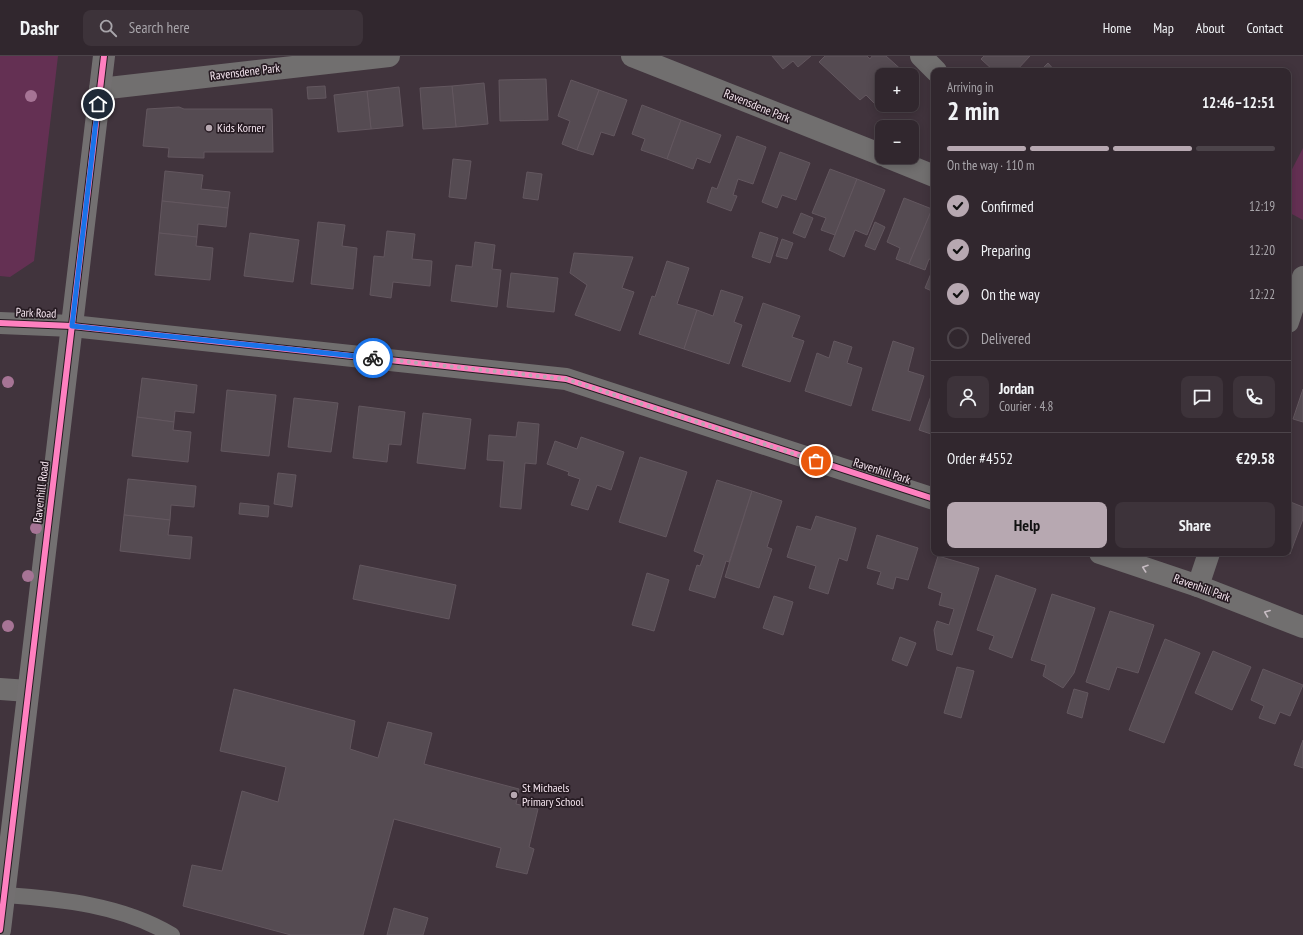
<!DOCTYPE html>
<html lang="en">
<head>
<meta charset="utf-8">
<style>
	:root { --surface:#31272e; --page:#3d333a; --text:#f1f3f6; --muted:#a8a5aa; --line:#4c444a; --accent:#b7a8b1 }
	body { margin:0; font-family:"PT Sans Narrow",sans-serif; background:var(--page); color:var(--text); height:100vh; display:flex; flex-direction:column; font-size:15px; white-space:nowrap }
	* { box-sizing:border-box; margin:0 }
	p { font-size:13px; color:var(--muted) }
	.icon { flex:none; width:22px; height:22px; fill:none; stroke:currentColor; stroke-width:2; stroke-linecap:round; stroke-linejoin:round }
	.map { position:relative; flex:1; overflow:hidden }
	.side { position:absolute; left:931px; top:12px; width:360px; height:488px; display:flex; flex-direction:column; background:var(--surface); border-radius:8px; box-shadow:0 2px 10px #0003,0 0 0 1px var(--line) }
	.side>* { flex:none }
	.controls { position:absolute; left:875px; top:12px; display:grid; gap:8px }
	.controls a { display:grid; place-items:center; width:44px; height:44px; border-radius:8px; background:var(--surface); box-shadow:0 2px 10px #0003,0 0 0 1px var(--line); font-size:20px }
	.pin { position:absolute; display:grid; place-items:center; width:34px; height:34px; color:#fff; margin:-17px; border:2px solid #fff; border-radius:50%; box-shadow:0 1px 4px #0007 }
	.courier { position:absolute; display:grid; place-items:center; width:40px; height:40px; margin:-20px; border:3px solid #1a73e8; border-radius:50%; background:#fff; color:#222; box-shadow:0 1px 5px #0007 }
	.overview em { font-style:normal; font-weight:700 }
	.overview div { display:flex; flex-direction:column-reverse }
	.overview { display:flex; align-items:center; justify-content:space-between; height:68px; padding:0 16px }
	h1 { font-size:26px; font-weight:700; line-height:30px }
	.bar { display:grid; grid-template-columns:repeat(4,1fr); gap:6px 4px; align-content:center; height:48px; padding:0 16px }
	.bar i { height:5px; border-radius:3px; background:var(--line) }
	.bar .active { background:var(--accent) }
	.bar p { grid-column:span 4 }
	.line { display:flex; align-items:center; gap:10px; padding:0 16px; border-top:1px solid var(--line) }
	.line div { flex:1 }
	.round { display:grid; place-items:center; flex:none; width:42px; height:42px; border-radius:8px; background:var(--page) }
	ol { padding:0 16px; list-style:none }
	li { display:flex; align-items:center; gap:12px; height:44px }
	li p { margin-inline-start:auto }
	li .icon { padding:4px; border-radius:50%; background:var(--accent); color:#111; stroke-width:4 }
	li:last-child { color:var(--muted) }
	li i { width:22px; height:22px; border:2px solid var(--line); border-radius:50% }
	.cta { display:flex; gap:8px; margin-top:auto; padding:8px 16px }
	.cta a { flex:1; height:46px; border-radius:8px; background:var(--accent); color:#111; font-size:16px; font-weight:700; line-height:46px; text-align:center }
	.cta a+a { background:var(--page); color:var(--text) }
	header { display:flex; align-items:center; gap:24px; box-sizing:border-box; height:56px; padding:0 20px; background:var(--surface); border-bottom:1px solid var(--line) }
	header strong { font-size:19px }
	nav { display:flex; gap:22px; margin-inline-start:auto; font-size:14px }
	.search { width:280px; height:36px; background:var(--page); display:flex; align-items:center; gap:10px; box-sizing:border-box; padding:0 14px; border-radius:8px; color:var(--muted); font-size:15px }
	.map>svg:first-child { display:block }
	.green { fill:#643053 }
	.building { fill:#554b52; stroke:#63575f }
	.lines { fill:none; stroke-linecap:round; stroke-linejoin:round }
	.lane { stroke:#716f6f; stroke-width:16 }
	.street { stroke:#716f6f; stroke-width:22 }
	.secondary { stroke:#737071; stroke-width:22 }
	.cycleway-casing { stroke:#261b22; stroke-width:8 }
	.cycleway { stroke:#ff80c0; stroke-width:6 }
	.tree { fill:#a67495 }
	.oneway { stroke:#c7bcc3 }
	.done { stroke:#b7a8b1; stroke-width:4; stroke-dasharray:0 7.2 }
	.route { stroke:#1a73e8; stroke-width:5 }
	.poi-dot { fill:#b7a8b1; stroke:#261b22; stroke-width:1.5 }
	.labels { text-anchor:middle; stroke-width:3.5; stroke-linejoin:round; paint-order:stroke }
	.street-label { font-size:12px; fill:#f6e6f0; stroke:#261b22 }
	.poi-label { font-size:12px; fill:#f6e6f0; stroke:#261b22; text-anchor:start }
</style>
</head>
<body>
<header>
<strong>Dashr</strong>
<div class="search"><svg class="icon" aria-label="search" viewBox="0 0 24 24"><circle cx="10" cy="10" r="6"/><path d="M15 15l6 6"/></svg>Search here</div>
<nav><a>Home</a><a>Map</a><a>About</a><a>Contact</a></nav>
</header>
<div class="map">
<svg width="1303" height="879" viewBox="0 0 1303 879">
	<rect width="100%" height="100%" fill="#41343d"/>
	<g class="green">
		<polygon points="0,0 58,0 34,205 10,221 0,220"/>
		<polygon points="1303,92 1303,164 1288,156 1288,121"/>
	</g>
	<g class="building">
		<polygon points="772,0 811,0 798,11 793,5 783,13"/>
		<polygon points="825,0 867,0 870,3 872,0 886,0 905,17 904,19 882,19 882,42 876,49 866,39 860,44 819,6"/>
		<polygon points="984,0 1030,0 1016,15 994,15 981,3"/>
		<polygon points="1048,7 1055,15 1040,15"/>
		<polygon points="546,23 548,64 500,65 499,24"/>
		<polygon points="571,24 599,34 577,94 562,88 570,65 558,60"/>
		<polygon points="484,27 488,68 456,71 452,30"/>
		<polygon points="325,30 326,42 308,43 307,31"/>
		<polygon points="452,30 456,71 423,73 420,32"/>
		<polygon points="399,31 403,70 371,73 367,35"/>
		<polygon points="599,34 627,44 614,80 601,76 593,99 577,94"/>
		<polygon points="367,35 371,73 338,76 334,39"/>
		<polygon points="642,49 681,64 667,103 641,94 645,83 632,78"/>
		<polygon points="179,51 184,53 272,53 273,96 204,96 204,102 168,101 169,92 143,90 147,53"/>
		<polygon points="681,64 721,79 710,107 697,102 693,113 667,103"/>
		<polygon points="737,80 766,91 753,128 738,123 733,139 737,140 731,155 707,146 712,131 717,133"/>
		<polygon points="780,96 810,107 796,144 782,139 777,152 762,146"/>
		<polygon points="453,103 471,105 466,143 449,141"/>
		<polygon points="830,113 857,123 835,179 821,174 826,162 812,157"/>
		<polygon points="165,115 203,119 201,133 230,136 228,152 162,145"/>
		<polygon points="527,116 542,118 538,144 523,142"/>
		<polygon points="857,123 885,134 867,179 855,174 844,201 829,194"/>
		<polygon points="904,142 932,153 909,208 896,203 900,192 887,186"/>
		<polygon points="162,145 228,152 226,171 198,168 197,181 159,177"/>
		<polygon points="932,153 934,154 934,205 929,203 925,214 909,208"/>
		<polygon points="801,157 813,162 805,182 793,177"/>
		<polygon points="318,166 345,169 342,190 357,192 353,233 311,228"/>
		<polygon points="875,166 885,171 875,194 865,190"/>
		<polygon points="387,175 415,178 412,203 432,205 430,230 393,226 391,242 370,239 374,200 384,201"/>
		<polygon points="760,176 778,182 770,207 752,201"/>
		<polygon points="159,177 197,181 196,190 213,192 210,224 155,219"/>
		<polygon points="250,177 299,184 293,226 244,220"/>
		<polygon points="782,183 793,187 787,203 776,200"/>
		<polygon points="475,186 495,189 492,213 501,214 497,251 451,245 456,209 472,211"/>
		<polygon points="574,197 633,201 622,232 634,236 620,275 575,259 587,229 570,217"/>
		<polygon points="667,205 689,212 677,248 697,254 684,293 639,278 652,240 655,241"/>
		<polygon points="934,210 934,236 925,232"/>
		<polygon points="511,217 558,222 554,256 507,251"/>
		<polygon points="721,234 743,241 734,266 742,269 729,308 684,293 697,254 713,260"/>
		<polygon points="763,247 800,260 792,281 804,285 790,326 742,310"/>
		<polygon points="834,285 852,291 847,307 862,312 851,350 805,335 817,297 829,302"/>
		<polygon points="893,285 914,292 908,315 924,320 910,365 872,354"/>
		<polygon points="142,322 197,329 194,357 175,355 174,366 137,361"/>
		<polygon points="1303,333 1303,366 1293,363"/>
		<polygon points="227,334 276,339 269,400 221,395"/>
		<polygon points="932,337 934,338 934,379 919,374"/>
		<polygon points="294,342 338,347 331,396 288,391"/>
		<polygon points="359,350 405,356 401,389 389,388 387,406 353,402"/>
		<polygon points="423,357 471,363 465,413 417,407"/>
		<polygon points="137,361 174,366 173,374 191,376 188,406 132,400"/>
		<polygon points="518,366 539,368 536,408 525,407 521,453 500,451 504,405 487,404 489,379 516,381"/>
		<polygon points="581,381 624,396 611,434 597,429 588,454 571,449 580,423 568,419 569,416 547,408 555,385 577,393"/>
		<polygon points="640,401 687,416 666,481 619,466"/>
		<polygon points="278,417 296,419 292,451 274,448"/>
		<polygon points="128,423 196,430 194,451 171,449 170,464 124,459"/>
		<polygon points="717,424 752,435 729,506 726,505 715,542 689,534 697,509 700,510 704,499 694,495"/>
		<polygon points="752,435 782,445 767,491 772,493 759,532 725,521"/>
		<polygon points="1288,445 1303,451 1303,463 1290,498 1287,497"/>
		<polygon points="240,447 269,450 268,461 239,458"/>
		<polygon points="124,459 170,464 168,479 192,481 190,503 120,495"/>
		<polygon points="816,460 856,472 847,505 839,502 828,538 809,532 816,510 787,501 797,470 811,474"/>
		<polygon points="877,479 918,492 908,524 896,521 893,533 877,528 881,516 867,512"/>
		<polygon points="938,500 979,512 952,599 937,594 934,574 937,565 949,569 954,553 939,549 942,537 928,532"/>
		<polygon points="360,509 456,529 449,563 353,543"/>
		<polygon points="647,517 669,524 654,575 632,569"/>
		<polygon points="996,519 1036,533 1012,602 989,593 994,580 977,574"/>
		<polygon points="1052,538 1095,552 1074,617 1063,632 1043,620 1046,609 1031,604"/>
		<polygon points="774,540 793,546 783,579 763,572"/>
		<polygon points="1110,555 1154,569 1138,617 1117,611 1109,634 1086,626"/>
		<polygon points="900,581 916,587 907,610 892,604"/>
		<polygon points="1165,583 1200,597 1164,687 1129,674"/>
		<polygon points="1213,595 1251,611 1232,654 1195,637"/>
		<polygon points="957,611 974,615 961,662 944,657"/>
		<polygon points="1263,613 1303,629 1290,660 1280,656 1275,668 1259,662 1264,650 1251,644"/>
		<polygon points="234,633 355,665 350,693 378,702 388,666 432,677 424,708 519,733 516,748 538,753 529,791 534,793 527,818 496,811 501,792 394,763 363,879 291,879 183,850 192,809 222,815 242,735 278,746 286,711 220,695"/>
		<polygon points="1074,633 1088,637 1082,662 1067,657"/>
		<polygon points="1303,684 1303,712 1294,709"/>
		<polygon points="394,852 428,862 423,879 387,879"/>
	</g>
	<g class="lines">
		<path class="lane" d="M5,839C61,843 122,849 172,879"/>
		<g class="street">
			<polyline points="632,0 882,99"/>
			<polyline points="921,0 936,15"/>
			<polyline points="100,33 389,0"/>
			<polyline points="887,101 934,120"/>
			<polyline points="1288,266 1303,221"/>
			<polyline points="0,267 72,270 566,323 934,443"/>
			<polyline points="1100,497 1198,530 1303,571"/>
			<polyline points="1198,530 1209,497"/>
			<polyline points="0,633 28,635"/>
		</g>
		<polyline class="secondary" points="0,874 104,0"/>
		<defs>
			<g id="cycleway">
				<polyline points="0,267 72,270 566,323 934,443"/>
				<polyline points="0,874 104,0"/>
			</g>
		</defs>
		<use href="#cycleway" class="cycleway-casing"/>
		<use href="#cycleway" class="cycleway"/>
	</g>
	<g class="tree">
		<circle cx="31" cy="40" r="6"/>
		<circle cx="8" cy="326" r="6"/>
		<circle cx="36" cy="472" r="6"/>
		<circle cx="28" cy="520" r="6"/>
		<circle cx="8" cy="570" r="6"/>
	</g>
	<defs><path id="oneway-chevron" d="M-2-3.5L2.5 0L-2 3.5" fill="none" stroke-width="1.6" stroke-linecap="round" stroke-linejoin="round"/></defs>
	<g class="oneway">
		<use href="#oneway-chevron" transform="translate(1145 512) rotate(-161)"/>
		<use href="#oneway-chevron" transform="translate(1267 557) rotate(-159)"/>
	</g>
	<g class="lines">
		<polyline class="done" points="373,302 566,323 816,405"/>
		<polyline class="route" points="98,48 72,270 373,302"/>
	</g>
	<g class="poi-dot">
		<circle cx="209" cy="72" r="4"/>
		<circle cx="514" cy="739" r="4"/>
	</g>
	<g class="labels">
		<g class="street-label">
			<text transform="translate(245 16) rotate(-7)" y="4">Ravensdene Park</text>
			<text transform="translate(757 50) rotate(22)" y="4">Ravensdene Park</text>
			<text transform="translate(36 257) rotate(2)" y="4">Park Road</text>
			<text transform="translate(882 415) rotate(18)" y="4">Ravenhill Park</text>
			<text transform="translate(41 436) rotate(-83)" y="4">Ravenhill Road</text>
			<text transform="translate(1202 532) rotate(20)" y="4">Ravenhill Park</text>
		</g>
		<g class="poi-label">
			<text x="217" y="76">Kids Korner</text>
			<text x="522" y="736">St Michaels<tspan x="522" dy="14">Primary School</tspan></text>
		</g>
	</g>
</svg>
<div class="controls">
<a>+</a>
<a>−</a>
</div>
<div class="pin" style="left:816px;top:405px;background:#ea580c"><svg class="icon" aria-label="bag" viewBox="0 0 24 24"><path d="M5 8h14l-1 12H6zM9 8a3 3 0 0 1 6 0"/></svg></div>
<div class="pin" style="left:98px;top:48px;background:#1f2937"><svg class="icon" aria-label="home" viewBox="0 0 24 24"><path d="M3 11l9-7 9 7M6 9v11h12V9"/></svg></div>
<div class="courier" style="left:373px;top:302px"><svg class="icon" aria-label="bike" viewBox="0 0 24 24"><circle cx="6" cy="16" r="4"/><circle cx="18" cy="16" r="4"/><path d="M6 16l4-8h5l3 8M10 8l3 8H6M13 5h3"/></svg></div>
<section class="side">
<div class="overview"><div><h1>2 min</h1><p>Arriving in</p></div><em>12:46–12:51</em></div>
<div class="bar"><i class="active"></i><i class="active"></i><i class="active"></i><i></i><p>On the way · 110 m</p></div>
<ol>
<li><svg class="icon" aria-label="check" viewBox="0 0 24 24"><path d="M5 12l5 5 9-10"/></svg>Confirmed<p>12:19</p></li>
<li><svg class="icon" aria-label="check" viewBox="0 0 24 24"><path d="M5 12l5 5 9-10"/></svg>Preparing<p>12:20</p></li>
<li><svg class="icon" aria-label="check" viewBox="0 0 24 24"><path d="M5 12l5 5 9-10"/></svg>On the way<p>12:22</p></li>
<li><i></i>Delivered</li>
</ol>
<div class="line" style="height:72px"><a class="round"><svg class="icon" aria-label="person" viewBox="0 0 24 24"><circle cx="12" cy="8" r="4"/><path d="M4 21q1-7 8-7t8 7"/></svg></a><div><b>Jordan</b><p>Courier · 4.8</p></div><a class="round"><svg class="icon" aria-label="chat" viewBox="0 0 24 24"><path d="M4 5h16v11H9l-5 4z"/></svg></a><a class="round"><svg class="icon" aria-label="phone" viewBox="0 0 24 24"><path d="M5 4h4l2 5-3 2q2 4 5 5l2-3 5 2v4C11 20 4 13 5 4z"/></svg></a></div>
<div class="line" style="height:52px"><div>Order #4552</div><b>€29.58</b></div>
<div class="cta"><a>Help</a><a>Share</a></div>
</section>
</div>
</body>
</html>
